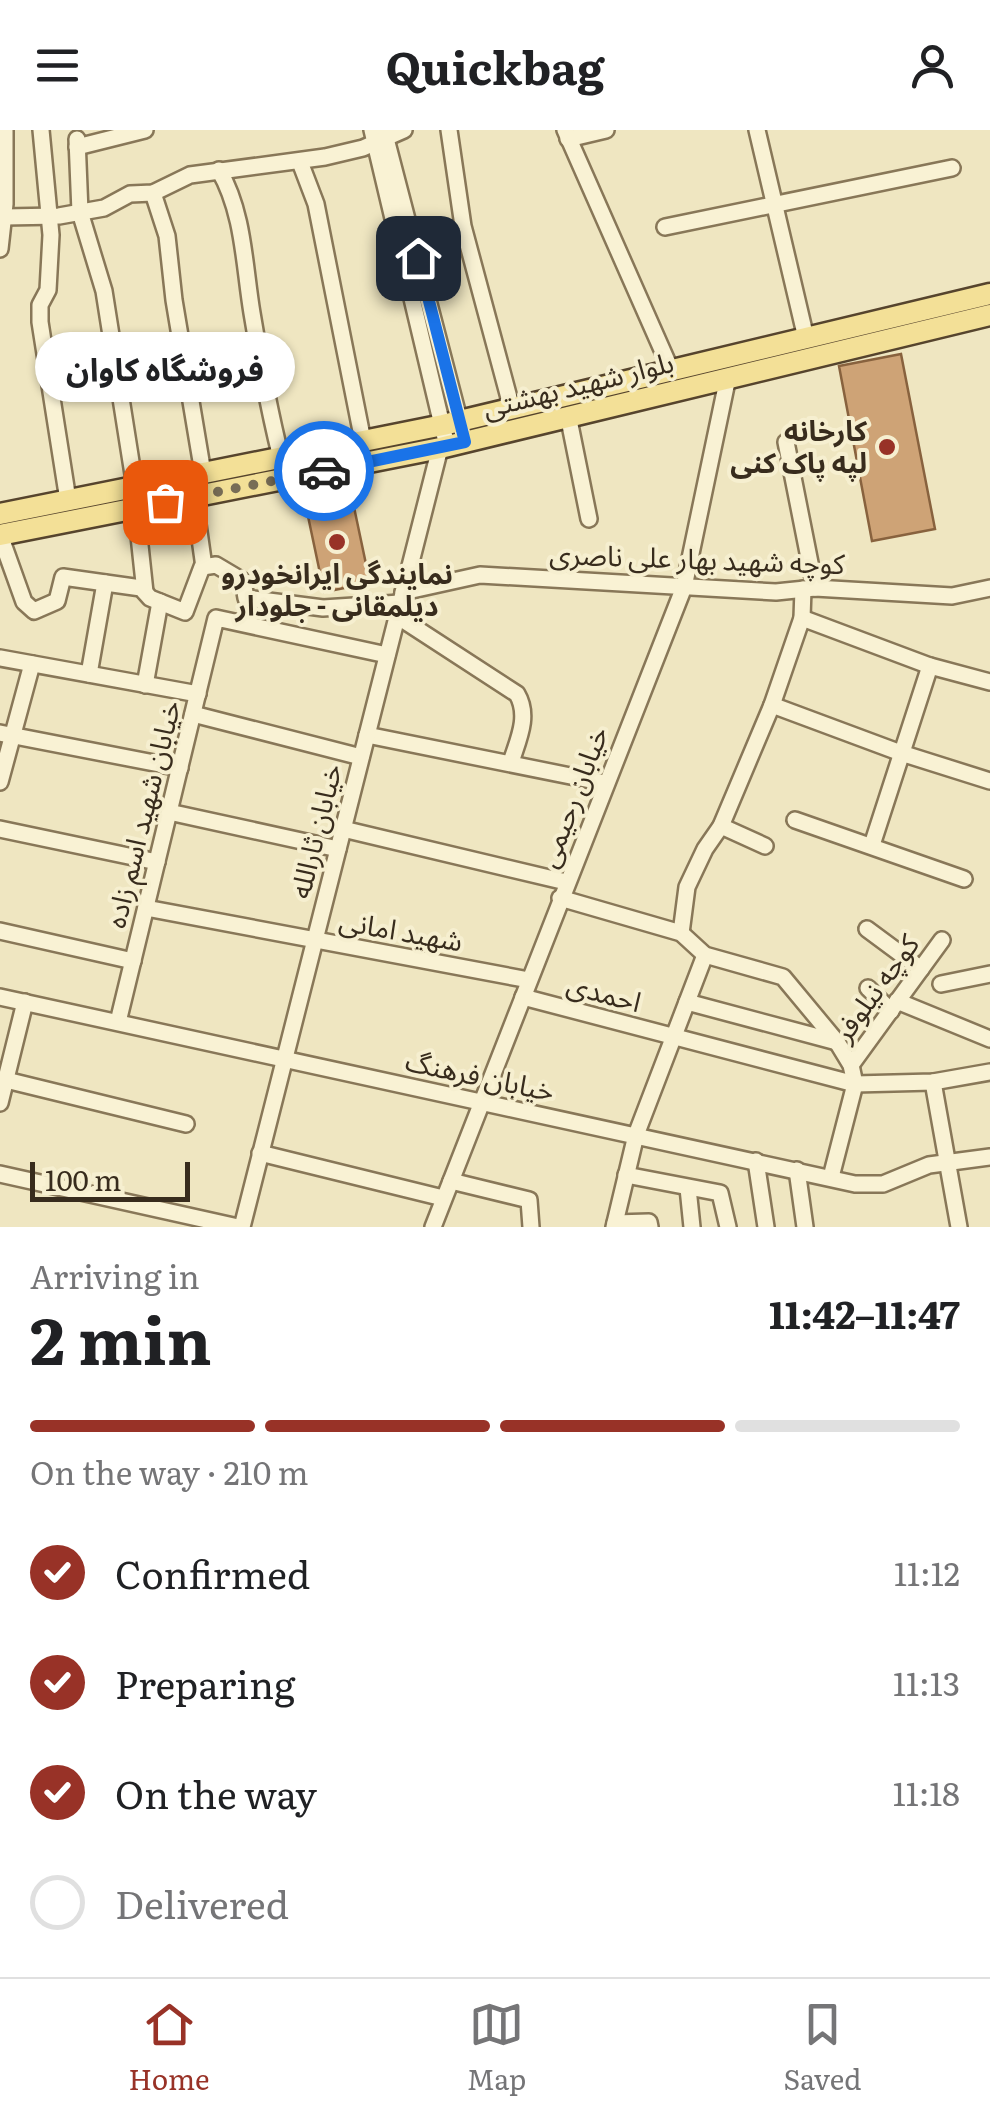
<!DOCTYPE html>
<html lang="en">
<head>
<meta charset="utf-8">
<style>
	:root { --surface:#fff; --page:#f2f2f2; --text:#202124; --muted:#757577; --line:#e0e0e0; --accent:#983227 }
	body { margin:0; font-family:Literata,"Noto Sans Arabic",serif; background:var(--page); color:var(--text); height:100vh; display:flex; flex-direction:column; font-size:38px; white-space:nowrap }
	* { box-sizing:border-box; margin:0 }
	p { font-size:32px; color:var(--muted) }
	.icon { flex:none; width:55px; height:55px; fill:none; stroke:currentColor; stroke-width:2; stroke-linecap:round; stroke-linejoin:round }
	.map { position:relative; height:1097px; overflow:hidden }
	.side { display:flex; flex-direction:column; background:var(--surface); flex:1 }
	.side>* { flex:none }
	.scale { position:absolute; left:30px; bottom:25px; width:160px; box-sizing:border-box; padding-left:10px; border:5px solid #382c1d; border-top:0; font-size:28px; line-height:35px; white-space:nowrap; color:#382c1d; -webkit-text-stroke:8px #f6efd0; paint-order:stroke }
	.pin { position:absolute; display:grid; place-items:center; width:85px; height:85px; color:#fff; margin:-42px; border-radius:20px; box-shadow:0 5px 15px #0006 }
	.courier { position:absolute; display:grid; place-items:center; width:100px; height:100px; margin:-50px; border:8px solid #1a73e8; border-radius:50%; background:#fff; color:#222; box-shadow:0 2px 12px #0007 }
	.bubble { position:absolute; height:70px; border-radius:35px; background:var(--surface); box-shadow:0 2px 8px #0004; font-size:32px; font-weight:700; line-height:70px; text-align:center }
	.overview em { font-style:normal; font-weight:700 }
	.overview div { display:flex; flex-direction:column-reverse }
	.overview { display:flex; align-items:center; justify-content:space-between; height:170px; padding:0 30px }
	h1 { font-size:65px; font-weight:700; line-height:75px }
	.bar { display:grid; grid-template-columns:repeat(4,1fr); gap:15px 10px; align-content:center; height:120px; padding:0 30px }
	.bar i { height:12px; border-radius:8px; background:var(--line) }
	.bar .active { background:var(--accent) }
	.bar p { grid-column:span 4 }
	ol { padding:0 30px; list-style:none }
	li { display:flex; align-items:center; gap:30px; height:110px }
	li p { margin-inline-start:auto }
	li .icon { padding:10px; border-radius:50%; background:var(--accent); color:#fff; stroke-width:4 }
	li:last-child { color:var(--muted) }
	li i { width:55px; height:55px; border:5px solid var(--line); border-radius:50% }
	header { display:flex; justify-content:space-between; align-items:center; height:130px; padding:0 30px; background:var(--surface); font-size:45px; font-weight:700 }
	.menu { display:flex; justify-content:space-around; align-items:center; height:140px; border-top:2px solid var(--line); background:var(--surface); font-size:28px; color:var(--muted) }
	.menu a { display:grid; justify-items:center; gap:5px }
	.menu .active { color:var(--accent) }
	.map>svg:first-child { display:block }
	.building { fill:#cea376; stroke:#88623e; stroke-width:2.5 }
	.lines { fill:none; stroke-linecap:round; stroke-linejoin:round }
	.minor-casing { stroke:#887758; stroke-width:20 }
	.major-casing { stroke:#56442d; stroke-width:25 }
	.minor { stroke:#f9f2d4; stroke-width:15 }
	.major { stroke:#f3e097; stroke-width:20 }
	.done { stroke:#786d56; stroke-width:10; stroke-dasharray:0 18 }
	.route { stroke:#1a73e8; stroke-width:12 }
	.poi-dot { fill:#983227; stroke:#f6efd0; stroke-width:4 }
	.labels { text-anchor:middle; stroke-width:8; stroke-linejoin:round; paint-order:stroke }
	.street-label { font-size:28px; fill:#382c1d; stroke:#f6efd0 }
	.poi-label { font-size:28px; font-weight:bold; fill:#382c1d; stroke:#f6efd0; text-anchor:end }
</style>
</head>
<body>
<header><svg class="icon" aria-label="menu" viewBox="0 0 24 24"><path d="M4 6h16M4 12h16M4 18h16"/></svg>Quickbag<svg class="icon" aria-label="person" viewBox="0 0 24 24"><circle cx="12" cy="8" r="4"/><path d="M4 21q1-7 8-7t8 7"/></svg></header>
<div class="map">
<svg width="990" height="1097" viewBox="0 0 990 1097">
	<rect width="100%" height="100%" fill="#efe6c1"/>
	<g class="building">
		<polygon points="901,224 935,399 872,411 839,236"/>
		<polygon points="351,363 370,453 324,462 305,372"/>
	</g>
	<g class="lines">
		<defs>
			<g id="minor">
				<polyline points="41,0 51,105 48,160 40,175 40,192 68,370"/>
				<polyline points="372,0 447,316"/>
				<polyline points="449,0 463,96 512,279"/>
				<polyline points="565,0 671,240"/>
				<polyline points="757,0 806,208"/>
				<polyline points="384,1 465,312"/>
				<polyline points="77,9 80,82 104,161 135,357"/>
				<polyline points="568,9 606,0"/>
				<polyline points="77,17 145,0"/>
				<polyline points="300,32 316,74 363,311"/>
				<path d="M219,40C244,83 244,135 252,183C260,231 269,280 281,328"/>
				<polyline points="153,63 167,106 174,170 203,343"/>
				<polyline points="4,87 59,86 104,78 130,64 153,63 190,45 325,27 363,18 404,0"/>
				<polyline points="665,97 952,38"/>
				<polyline points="0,119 5,74 5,0"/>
				<polyline points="568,285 589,389"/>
				<polyline points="786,312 815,458"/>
				<polyline points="194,366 204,437"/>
				<polyline points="136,378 145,462"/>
				<polyline points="0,405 24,472 34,481 57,471 63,447 141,458 150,468 185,482 202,437 216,435 243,451 246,468 323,478 400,473"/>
				<polyline points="403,462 480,445 776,462 815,458 952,466 990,458"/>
				<path d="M397,486L517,564C530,586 518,610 511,632"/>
				<polyline points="802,488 930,536 990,552"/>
				<polyline points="0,528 198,564"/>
				<polyline points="89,544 105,453"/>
				<polyline points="145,555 160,472"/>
				<polyline points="772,575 901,623 990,651"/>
				<polyline points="193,584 361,627"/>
				<polyline points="0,603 180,638"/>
				<polyline points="367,605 605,653"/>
				<polyline points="0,652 32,534"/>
				<polyline points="169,682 338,719"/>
				<polyline points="795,690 964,749"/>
				<polyline points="721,696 765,716"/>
				<polyline points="0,699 157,732"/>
				<polyline points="343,699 566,752"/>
				<polyline points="872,715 930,536"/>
				<polyline points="560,768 681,803 705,825 783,847 837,912 851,935 855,954 831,1047"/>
				<polyline points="146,778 529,850"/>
				<polyline points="867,799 921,839"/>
				<polyline points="0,801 133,831"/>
				<polyline points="681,803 687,757 705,719 721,696 772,575 802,488 803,459"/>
				<polyline points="941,854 990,844"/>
				<polyline points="868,858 891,881"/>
				<polyline points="0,867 855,1054 883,1054 929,1035 990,1027"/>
				<polyline points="523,867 855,954 933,952 990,942"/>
				<polyline points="897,871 990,909"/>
				<polyline points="687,872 837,912"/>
				<polyline points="118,892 216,488 387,525"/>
				<polyline points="851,935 942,810"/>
				<polyline points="6,950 186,994"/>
				<polyline points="933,952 959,1097"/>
				<polyline points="0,973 25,872"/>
				<polyline points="260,1023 443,1068"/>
				<polyline points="756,1031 766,1097"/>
				<polyline points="797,1040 805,1097"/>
				<polyline points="0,1044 238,1097"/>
				<polyline points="626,1045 720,1063 728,1097"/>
				<polyline points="451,1051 529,1070 531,1097"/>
				<polyline points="688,1058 692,1097"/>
				<polyline points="615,1093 649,1092 650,1097"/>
				<polyline points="242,1097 440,318"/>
				<polyline points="433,1097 684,457 728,247"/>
				<polyline points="614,1097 636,1005 705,825"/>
			</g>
			<g id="major">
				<polyline points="0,384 443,295 990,164"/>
				<polyline points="0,405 440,318 990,185"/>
			</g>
		</defs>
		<use href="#minor" class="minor-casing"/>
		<use href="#major" class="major-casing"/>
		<use href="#minor" class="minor"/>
		<use href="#major" class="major"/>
	</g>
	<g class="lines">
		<polyline class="done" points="165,372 324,341"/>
		<polyline class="route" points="324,341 465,312 418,128"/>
	</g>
	<g class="poi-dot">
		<circle cx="887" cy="317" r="10"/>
		<circle cx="337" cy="412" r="10"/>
	</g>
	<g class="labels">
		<g class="street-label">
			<text transform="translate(578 255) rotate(-14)" y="10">بلوار شهید بهشتی</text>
			<text transform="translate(697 429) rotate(2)" y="10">کوچه شهید بهار علی ناصری</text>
			<text transform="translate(573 667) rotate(-69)" y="10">خیابان رحیمی</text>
			<text transform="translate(143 684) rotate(-76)" y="10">خیابان شهید اسم زاده</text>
			<text transform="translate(316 701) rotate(-76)" y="10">خیابان ثارالله</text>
			<text transform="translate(401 801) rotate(10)" y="10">شهید امانی</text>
			<text transform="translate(876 858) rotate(-54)" y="10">کوچه نیلوفر</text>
			<text transform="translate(604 863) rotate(15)" y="10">احمدی</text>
			<text transform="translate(480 946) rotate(12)" y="10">خیابان فرهنگ</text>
		</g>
		<g class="poi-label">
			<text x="867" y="311">کارخانه<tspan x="867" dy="32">لپه پاک کنی</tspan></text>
			<text x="337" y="454" text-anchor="middle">نمایندگی ایرانخودرو<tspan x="337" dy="32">دیلمقانی - جلودار</tspan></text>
		</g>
	</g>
</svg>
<div class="scale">100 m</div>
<div class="pin" style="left:165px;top:372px;background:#ea580c"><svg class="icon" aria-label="bag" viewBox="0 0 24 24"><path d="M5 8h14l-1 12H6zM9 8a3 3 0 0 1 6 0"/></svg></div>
<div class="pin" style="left:418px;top:128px;background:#1f2937"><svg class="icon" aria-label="home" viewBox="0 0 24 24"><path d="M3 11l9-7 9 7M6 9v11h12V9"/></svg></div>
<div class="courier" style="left:324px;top:341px"><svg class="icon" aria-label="car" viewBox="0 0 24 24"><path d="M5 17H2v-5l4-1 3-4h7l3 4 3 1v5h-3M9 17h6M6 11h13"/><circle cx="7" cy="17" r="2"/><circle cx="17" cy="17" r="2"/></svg></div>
<div class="bubble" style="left:35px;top:202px;width:260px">فروشگاه کاوان</div>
</div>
<section class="side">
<div class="overview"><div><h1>2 min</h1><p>Arriving in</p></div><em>11:42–11:47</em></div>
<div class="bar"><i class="active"></i><i class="active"></i><i class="active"></i><i></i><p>On the way · 210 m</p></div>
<ol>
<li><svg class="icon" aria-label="check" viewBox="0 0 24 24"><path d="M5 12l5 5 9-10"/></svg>Confirmed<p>11:12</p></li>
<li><svg class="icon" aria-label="check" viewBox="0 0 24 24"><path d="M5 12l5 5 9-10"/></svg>Preparing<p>11:13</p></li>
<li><svg class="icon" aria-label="check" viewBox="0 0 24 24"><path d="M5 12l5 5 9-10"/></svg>On the way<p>11:18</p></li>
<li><i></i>Delivered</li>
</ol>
</section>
<nav class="menu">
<a class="active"><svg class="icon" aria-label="home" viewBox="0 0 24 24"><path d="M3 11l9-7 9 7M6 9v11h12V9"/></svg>Home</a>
<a><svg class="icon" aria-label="map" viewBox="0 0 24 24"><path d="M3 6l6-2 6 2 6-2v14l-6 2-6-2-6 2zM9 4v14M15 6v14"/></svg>Map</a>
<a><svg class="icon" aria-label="saved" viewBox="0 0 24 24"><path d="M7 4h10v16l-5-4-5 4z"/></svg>Saved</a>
</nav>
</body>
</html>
